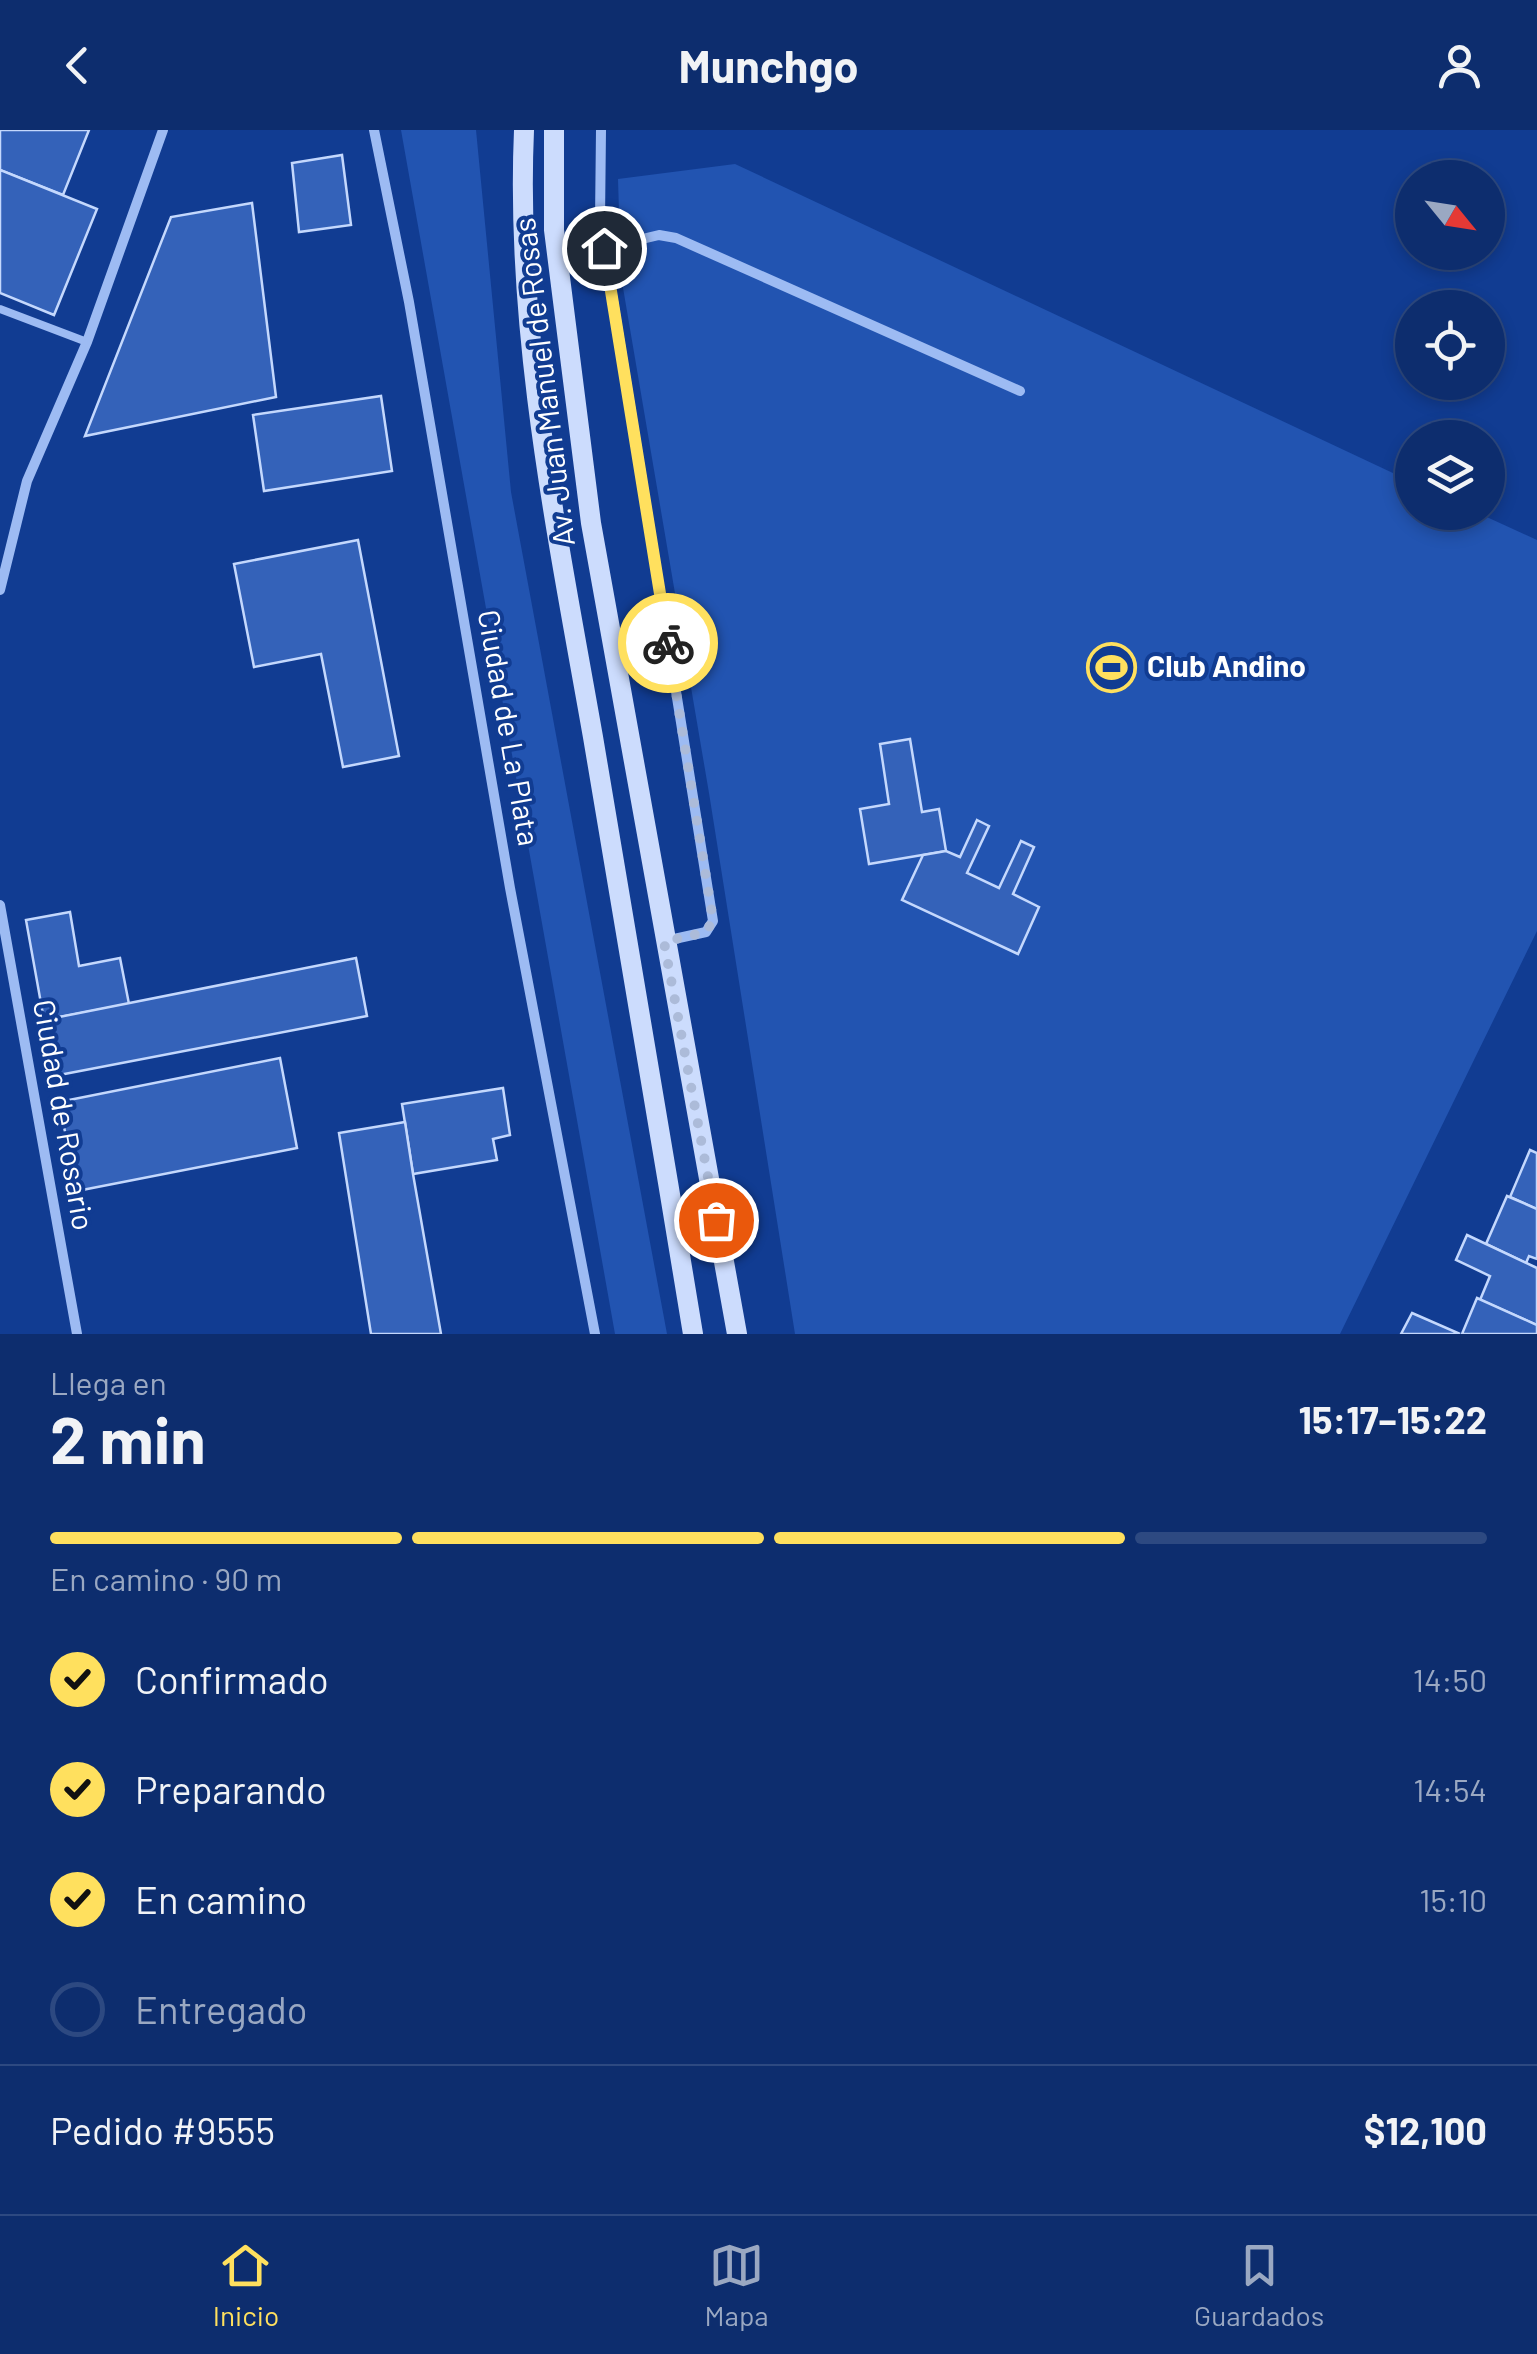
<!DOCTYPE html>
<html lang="es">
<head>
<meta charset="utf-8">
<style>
	:root { --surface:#0d2d6e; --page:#1b3976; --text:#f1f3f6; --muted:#9aa8c2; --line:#2d4981; --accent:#ffe05e }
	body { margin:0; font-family:Barlow,sans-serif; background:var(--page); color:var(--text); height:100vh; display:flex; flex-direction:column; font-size:38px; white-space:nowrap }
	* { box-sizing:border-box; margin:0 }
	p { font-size:32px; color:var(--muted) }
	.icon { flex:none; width:55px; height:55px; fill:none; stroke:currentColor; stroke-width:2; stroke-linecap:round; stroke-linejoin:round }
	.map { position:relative; height:1204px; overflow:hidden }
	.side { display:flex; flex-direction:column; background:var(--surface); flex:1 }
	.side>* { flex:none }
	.needle { width:65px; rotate:120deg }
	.fabs { position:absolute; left:1395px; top:30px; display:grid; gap:20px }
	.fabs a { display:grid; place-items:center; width:110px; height:110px; border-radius:50%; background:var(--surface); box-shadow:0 5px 15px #0003,0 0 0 2px var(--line); font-size:50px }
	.pin { position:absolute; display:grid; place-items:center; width:85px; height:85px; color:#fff; margin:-42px; border:5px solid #fff; border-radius:50%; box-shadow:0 2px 10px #0007 }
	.courier { position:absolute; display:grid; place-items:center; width:100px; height:100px; margin:-50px; border:8px solid #ffe05e; border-radius:50%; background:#fff; color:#222; box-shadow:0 2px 12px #0007 }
	.summary em { font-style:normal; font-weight:700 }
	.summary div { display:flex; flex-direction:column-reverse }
	.summary { display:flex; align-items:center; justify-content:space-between; height:170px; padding:0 50px }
	h1 { font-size:65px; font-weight:700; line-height:75px }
	.bar { display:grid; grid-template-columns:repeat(4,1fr); gap:15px 10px; align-content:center; height:120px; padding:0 50px }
	.bar i { height:12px; border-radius:8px; background:var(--line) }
	.bar .selected { background:var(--accent) }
	.bar p { grid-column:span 4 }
	.line { display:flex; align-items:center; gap:25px; padding:0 50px; border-top:2px solid var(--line) }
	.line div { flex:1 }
	ol { padding:0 50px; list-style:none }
	li { display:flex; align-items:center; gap:30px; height:110px }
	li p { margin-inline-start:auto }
	li .icon { padding:10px; border-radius:50%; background:var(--accent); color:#111; stroke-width:4 }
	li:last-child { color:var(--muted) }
	li i { width:55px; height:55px; border:5px solid var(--line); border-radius:50% }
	header { display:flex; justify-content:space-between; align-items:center; height:130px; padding:0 50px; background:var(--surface); font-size:45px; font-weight:700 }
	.tab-bar { display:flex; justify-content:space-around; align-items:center; height:140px; border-top:2px solid var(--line); background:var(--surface); font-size:28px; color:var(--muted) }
	.tab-bar a { display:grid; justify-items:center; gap:5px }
	.tab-bar .selected { color:var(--accent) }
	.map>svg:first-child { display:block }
	.green { fill:#2254b1 }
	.building { fill:#3462b9; stroke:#c4d8fd; stroke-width:2.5 }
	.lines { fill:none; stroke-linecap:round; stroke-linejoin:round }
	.service { stroke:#9dbbf3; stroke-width:8 }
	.minor { stroke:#9dbbf3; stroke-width:10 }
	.secondary { stroke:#ccdcfd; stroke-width:20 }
	.done { stroke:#acbbd9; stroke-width:10; stroke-dasharray:0 18 }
	.route { stroke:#ffe05e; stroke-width:12 }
	.labels { text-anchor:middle; stroke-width:8; stroke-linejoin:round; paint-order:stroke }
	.street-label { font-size:30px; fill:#fff; stroke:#113c92 }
	.poi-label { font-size:30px; font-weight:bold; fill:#fff; stroke:#113c92; text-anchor:start }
</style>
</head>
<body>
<header><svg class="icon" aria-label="back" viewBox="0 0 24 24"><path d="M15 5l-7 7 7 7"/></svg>Munchgo<svg class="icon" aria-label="person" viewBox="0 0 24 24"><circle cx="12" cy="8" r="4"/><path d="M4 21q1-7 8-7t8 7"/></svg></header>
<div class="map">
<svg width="1537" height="1204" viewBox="0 0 1537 1204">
	<rect width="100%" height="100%" fill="#113c92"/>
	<g class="green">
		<polygon points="401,0 476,0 511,362 667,1204 615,1204"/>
		<polygon points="735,34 1412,352 1412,382 1478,383 1537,410 1537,801 1340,1204 795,1204 709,663 621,146 618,49"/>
	</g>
	<g class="building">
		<polygon points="0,0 89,0 63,65 0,40"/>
		<polygon points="342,25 351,95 299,102 292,33"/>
		<polygon points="0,40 97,79 54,185 0,163"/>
		<polygon points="252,73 276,267 85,306 171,87"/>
		<polygon points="381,266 392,341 264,361 253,285"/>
		<polygon points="358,410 399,626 343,637 321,524 254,537 234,434"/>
		<polygon points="910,609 922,682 939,679 946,721 869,734 860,679 889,674 880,614"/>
		<polygon points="977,690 989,696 967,743 999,758 1021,711 1034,717 1013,764 1039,777 1018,824 902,770 923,725 946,721 960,727"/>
		<polygon points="70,782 79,836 120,828 129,874 44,890 26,790"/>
		<polygon points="356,828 367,886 54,946 44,890"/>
		<polygon points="280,928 297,1018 77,1061 59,972"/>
		<polygon points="503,958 510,1005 493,1009 497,1030 413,1044 402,974"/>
		<polygon points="405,992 413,1044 441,1204 371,1204 339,1003"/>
		<polygon points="1530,1020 1537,1023 1537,1079 1510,1067"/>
		<polygon points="1507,1066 1537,1079 1537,1129 1529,1126 1526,1133 1486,1114"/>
		<polygon points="1467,1105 1537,1138 1537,1195 1480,1170 1490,1146 1456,1130"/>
		<polygon points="1477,1168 1537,1195 1537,1204 1462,1204"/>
		<polygon points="1412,1183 1460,1204 1401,1204"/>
	</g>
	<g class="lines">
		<polyline class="service" points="0,179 87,212"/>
		<g class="minor">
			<polyline points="374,0 409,172 510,758 595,1204"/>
			<polyline points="601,0 600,90 713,791 706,802 665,811"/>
			<polyline points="558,129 659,105 676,108 1020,261"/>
			<polyline points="0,460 27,351 87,212 163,0"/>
			<polyline points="0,775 77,1204"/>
		</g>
		<g class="secondary">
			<path d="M524,0C515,203 558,408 593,607C628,806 660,1005 693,1204"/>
			<polyline points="554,0 554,100 591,393 737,1204"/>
		</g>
	</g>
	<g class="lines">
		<polyline class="done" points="668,513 713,790 706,802 664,812 716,1090"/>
		<polyline class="route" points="604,118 668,513"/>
	</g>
	<defs>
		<symbol id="stadium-ring" viewBox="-11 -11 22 22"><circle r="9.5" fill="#113c92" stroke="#ffe05e" stroke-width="1.5"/><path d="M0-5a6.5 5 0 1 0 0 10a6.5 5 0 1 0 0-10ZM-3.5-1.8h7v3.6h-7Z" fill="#ffe05e"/></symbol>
	</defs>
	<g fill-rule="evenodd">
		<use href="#stadium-ring" x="1084" y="510" width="55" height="55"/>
	</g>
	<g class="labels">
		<g class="street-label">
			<text transform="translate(545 252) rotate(-97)" y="10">Av. Juan Manuel de Rosas</text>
			<text transform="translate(508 598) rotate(80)" y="10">Ciudad de La Plata</text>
			<text transform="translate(63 985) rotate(80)" y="10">Ciudad de Rosario</text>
		</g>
		<g class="poi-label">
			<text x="1147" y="547">Club Andino</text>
		</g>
	</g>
</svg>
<div class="fabs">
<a><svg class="needle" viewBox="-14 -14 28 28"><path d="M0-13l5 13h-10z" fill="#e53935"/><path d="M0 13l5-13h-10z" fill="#9aa8c2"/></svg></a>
<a><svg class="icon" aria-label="locate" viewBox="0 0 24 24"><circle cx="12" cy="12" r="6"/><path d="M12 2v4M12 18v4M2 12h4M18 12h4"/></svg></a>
<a><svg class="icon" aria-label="layers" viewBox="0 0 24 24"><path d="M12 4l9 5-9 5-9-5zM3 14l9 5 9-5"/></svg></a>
</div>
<div class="pin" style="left:716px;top:1090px;background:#ea580c"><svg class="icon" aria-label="bag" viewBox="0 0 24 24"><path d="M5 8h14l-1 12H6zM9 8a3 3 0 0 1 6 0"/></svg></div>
<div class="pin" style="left:604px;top:118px;background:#1f2937"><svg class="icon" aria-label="home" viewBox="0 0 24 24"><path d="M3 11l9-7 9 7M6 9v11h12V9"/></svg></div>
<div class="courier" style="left:668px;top:513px"><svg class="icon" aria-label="bike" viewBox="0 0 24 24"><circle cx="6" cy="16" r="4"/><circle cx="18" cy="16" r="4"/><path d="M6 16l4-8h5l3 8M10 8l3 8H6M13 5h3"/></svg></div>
</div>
<section class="side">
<div class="summary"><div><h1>2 min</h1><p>Llega en</p></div><em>15:17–15:22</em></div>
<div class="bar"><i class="selected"></i><i class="selected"></i><i class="selected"></i><i></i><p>En camino · 90 m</p></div>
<ol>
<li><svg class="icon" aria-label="check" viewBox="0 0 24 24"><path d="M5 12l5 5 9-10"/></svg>Confirmado<p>14:50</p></li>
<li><svg class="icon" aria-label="check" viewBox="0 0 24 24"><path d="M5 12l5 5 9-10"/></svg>Preparando<p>14:54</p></li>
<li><svg class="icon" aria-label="check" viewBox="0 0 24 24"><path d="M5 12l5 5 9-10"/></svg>En camino<p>15:10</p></li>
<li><i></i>Entregado</li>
</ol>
<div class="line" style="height:130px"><div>Pedido #9555</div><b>$12,100</b></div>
</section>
<nav class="tab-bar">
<a class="selected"><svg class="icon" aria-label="home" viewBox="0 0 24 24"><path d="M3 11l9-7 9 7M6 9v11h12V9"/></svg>Inicio</a>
<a><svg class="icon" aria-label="map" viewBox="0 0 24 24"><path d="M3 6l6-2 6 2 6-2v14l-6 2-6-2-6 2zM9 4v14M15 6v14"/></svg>Mapa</a>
<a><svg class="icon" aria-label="saved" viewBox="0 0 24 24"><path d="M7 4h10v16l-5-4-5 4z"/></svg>Guardados</a>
</nav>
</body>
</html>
